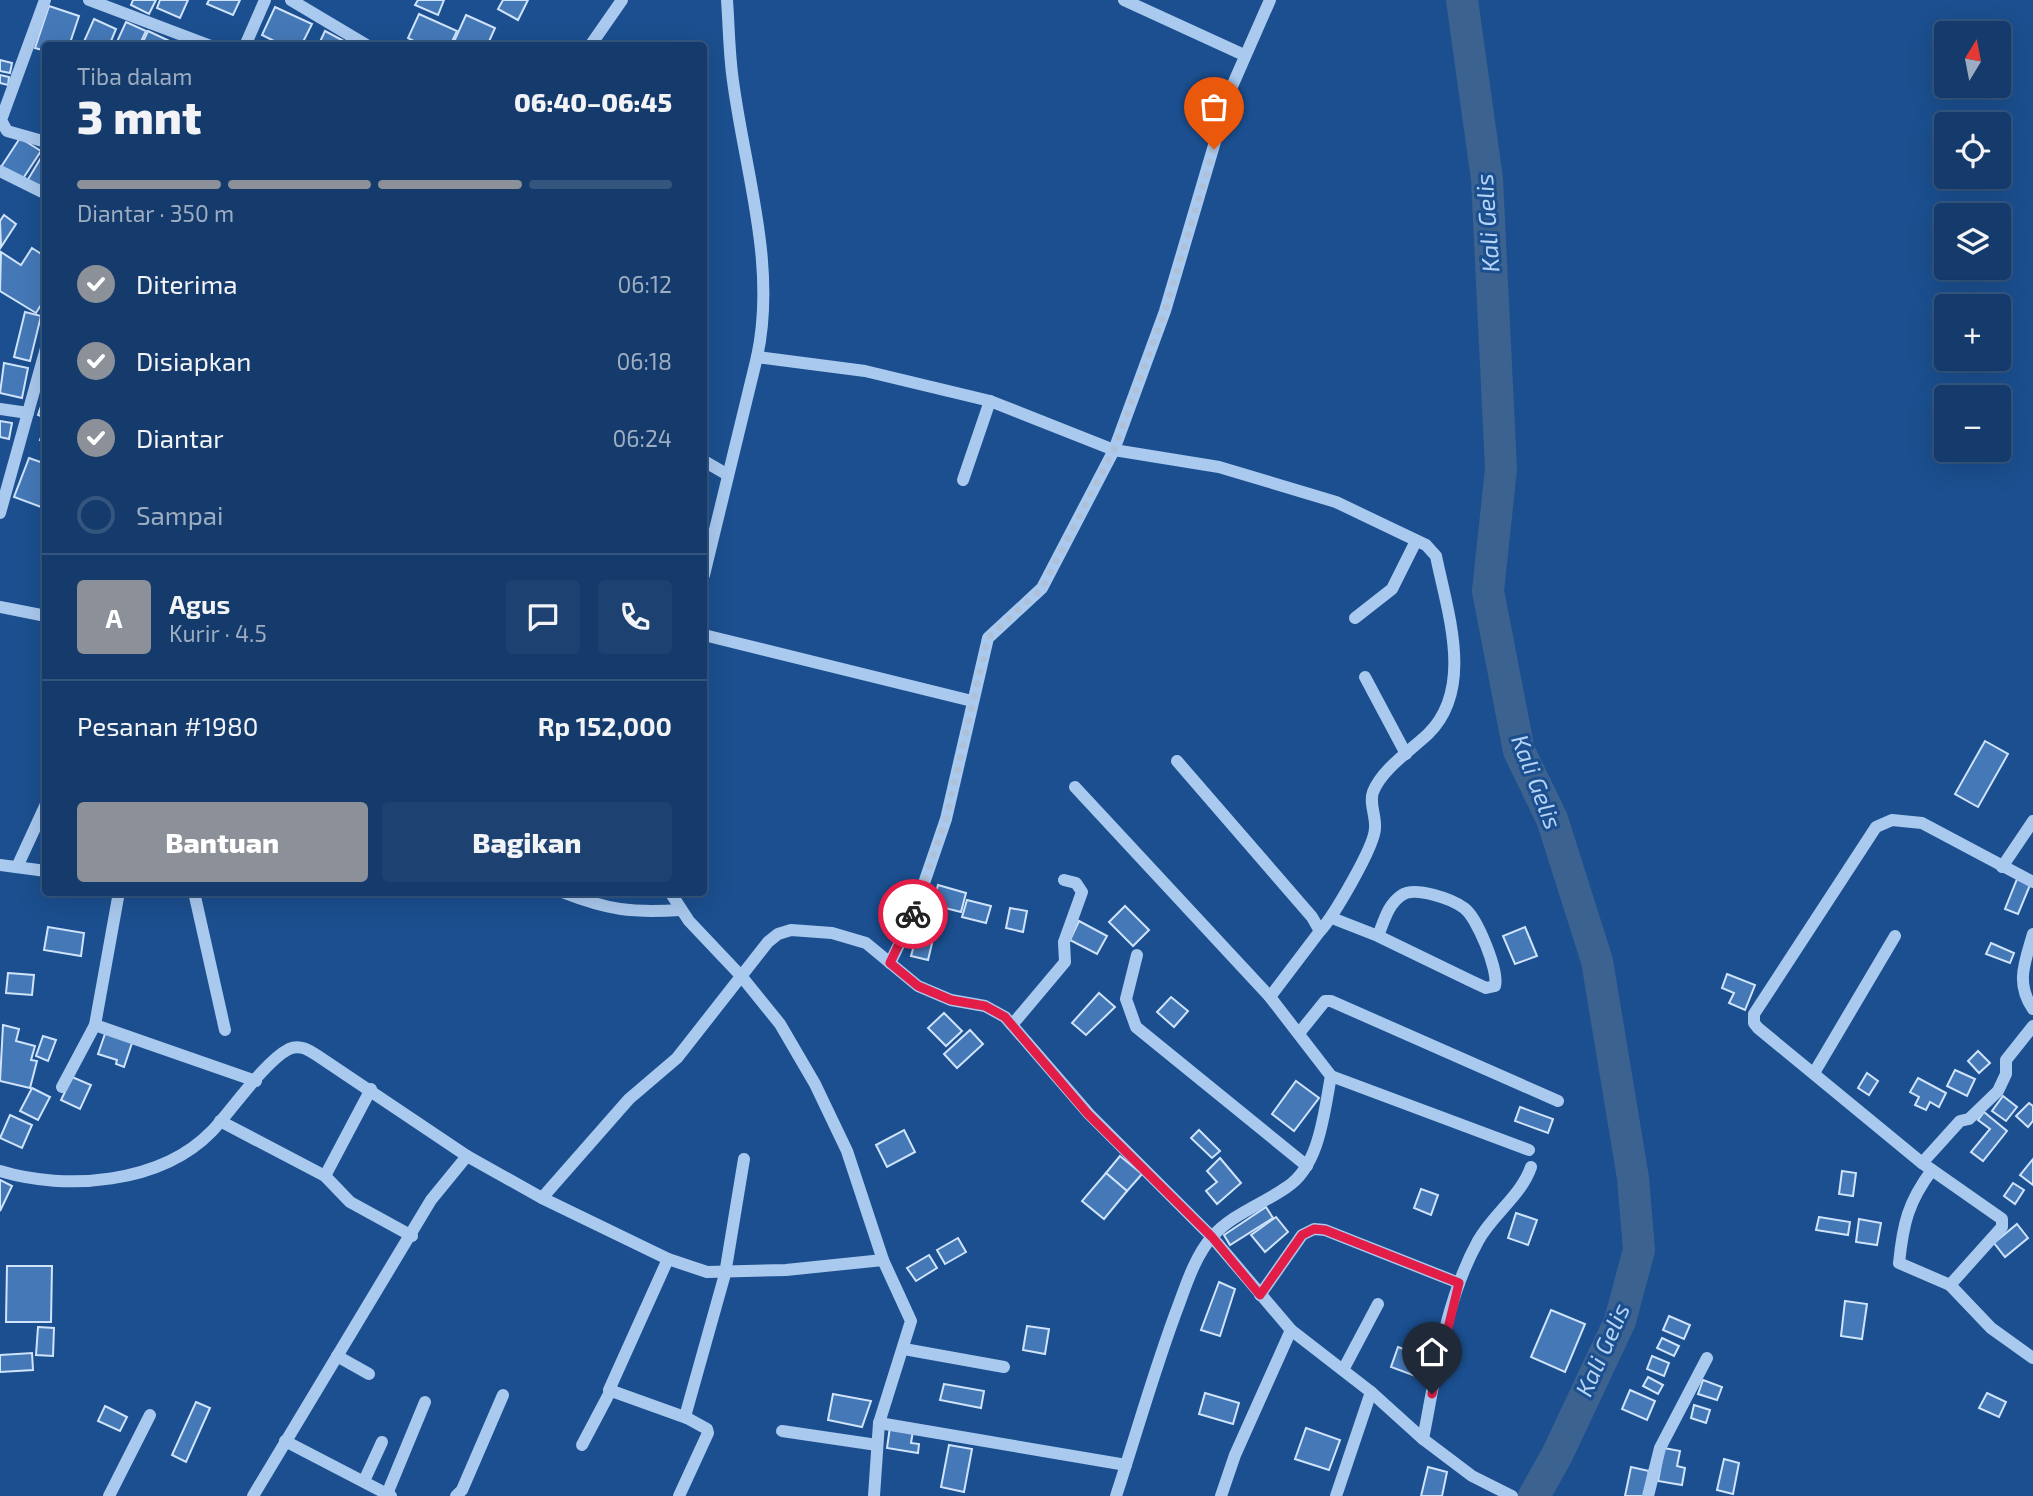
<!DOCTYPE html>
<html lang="id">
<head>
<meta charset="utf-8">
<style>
	:root { --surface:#143b6b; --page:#1d4271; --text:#f1f3f6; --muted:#9dadc1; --line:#33557e; --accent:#8c9099 }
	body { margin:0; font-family:"Exo 2",sans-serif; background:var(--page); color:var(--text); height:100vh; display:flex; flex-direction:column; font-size:26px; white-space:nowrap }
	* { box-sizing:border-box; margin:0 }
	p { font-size:23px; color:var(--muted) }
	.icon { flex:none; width:38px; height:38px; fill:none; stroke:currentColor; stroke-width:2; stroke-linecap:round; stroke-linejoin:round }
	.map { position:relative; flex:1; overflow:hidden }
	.sheet { position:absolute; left:42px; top:42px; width:665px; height:854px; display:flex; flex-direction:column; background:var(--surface); border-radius:7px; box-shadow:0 7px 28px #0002,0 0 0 2px var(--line) }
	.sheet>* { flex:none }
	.needle { width:46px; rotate:10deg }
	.buttons { position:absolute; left:1934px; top:21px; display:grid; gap:14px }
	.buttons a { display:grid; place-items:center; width:77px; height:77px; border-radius:7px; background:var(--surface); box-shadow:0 7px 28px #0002,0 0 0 2px var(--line); font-size:35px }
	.pin { position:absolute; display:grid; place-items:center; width:60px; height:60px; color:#fff; margin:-72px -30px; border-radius:50% 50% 50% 0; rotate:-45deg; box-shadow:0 0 7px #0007 }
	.pin .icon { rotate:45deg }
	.courier { position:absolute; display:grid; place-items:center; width:70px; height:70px; margin:-35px; border:5px solid #e11d48; border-radius:50%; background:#fff; color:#222; box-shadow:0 2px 9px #0007 }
	.head em { font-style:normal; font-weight:800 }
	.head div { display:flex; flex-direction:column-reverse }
	.head { display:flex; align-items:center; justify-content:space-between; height:119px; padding:0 35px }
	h1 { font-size:46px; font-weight:800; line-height:52px }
	.bar { display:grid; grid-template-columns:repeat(4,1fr); gap:10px 7px; align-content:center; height:84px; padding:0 35px }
	.bar i { height:9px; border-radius:5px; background:var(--line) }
	.bar .active { background:var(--accent) }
	.bar p { grid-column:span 4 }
	.line { display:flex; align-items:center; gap:18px; padding:0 35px; border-top:2px solid var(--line) }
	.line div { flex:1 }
	.round { display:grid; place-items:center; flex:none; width:74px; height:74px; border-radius:7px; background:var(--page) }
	ol { padding:0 35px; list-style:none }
	li { display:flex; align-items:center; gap:21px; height:77px }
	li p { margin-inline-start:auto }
	li .icon { padding:7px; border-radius:50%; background:var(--accent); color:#fff; stroke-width:4 }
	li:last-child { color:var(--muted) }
	li i { width:38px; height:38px; border:4px solid var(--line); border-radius:50% }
	.button { display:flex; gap:14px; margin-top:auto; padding:14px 35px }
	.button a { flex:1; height:80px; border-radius:7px; background:var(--accent); color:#fff; font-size:28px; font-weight:800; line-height:80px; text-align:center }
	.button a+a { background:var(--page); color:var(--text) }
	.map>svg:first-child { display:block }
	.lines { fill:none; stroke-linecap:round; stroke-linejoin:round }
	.river { stroke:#3c6290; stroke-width:32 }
	.building { fill:#4478b7; stroke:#cfe3fa; stroke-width:2 }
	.minor { stroke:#a9c9ee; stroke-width:12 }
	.done { stroke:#afc1d8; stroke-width:7; stroke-dasharray:0 12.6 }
	.route { stroke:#e11d48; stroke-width:9 }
	.labels { text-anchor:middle; stroke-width:6; stroke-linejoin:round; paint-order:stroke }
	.water-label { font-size:24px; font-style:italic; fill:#b5d3f5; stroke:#1b4f8f }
</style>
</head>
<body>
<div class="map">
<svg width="2033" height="1496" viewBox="0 0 2033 1496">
	<rect width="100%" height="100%" fill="#1b4f8f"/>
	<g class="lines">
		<polyline class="river" points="1462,0 1487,179 1501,469 1488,591 1519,751 1552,819 1597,961 1633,1178 1639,1250 1620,1321 1557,1455 1534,1496"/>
	</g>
	<g class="building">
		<polygon points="133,0 156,0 149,14 131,5"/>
		<polygon points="160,0 188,0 180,18 157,8"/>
		<polygon points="209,0 240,0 233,15 207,4"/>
		<polygon points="418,0 444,0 438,15 415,5"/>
		<polygon points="503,0 528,0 518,20 498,9"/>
		<polygon points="49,6 79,16 69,46 46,46 46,51 35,48"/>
		<polygon points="275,7 312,24 301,46 284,46 262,35"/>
		<polygon points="419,14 457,31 450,46 423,46 408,38"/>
		<polygon points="466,15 495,28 487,46 452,46"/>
		<polygon points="94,19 116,29 109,46 82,46"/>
		<polygon points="126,22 146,31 139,46 115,46"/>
		<polygon points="148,31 180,46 141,46"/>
		<polygon points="325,31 353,46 318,46"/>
		<polygon points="0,60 12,63 10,73 0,71"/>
		<polygon points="0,75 9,77 8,85 0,83"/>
		<polygon points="20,138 41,151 22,180 1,167"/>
		<polygon points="42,156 46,158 46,191 27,181"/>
		<polygon points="4,215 16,224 1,247 0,221"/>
		<polygon points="32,248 46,257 46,297 36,313 0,291 1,252 21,265"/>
		<polygon points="25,312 41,316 30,361 14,357"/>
		<polygon points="4,363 28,368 22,398 0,393"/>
		<polygon points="45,395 46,396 46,418 38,415"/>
		<polygon points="0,421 12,423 9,439 0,437"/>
		<polygon points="46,423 46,442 40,440"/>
		<polygon points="29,458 46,464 46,495 41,507 14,497"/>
		<polygon points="1985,741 2008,754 1978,807 1955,794"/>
		<polygon points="2017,879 2030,885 2018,914 2005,909"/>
		<polygon points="938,885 966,893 961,912 933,905"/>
		<polygon points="967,900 991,906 986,923 962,917"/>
		<polygon points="1125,906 1149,930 1133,946 1109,922"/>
		<polygon points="1010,908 1027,911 1023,932 1006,928"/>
		<polygon points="921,910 944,916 940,933 917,928"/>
		<polygon points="1079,921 1107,936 1097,954 1070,940"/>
		<polygon points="48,927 84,933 81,956 44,950"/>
		<polygon points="1525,927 1537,956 1515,964 1503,936"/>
		<polygon points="918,931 934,935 928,960 911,956"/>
		<polygon points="1991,943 2014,953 2010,963 1986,954"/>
		<polygon points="8,973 34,975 32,995 6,993"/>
		<polygon points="1727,974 1755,985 1745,1010 1729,1003 1734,993 1722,988"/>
		<polygon points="1099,993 1115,1007 1086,1035 1072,1023"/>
		<polygon points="1171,997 1188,1011 1174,1027 1157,1012"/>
		<polygon points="944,1013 962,1031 946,1046 928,1028"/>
		<polygon points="3,1025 19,1029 16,1041 35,1046 31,1060 37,1061 30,1088 0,1081"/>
		<polygon points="970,1030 983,1044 957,1068 944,1054"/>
		<polygon points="106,1031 133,1040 124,1067 116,1064 117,1060 98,1054"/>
		<polygon points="43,1036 56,1040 48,1061 36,1056"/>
		<polygon points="1978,1051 1990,1063 1979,1073 1968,1061"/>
		<polygon points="1955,1070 1975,1079 1967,1096 1947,1086"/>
		<polygon points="1867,1073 1878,1081 1869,1095 1858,1088"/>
		<polygon points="72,1077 91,1085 80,1109 61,1100"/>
		<polygon points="1918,1078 1946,1093 1939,1107 1930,1102 1926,1110 1915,1105 1919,1097 1910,1092"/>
		<polygon points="1296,1081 1319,1098 1294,1131 1272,1114"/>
		<polygon points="32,1088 50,1097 38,1120 20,1111"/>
		<polygon points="2003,1096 2017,1107 2006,1121 1992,1111"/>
		<polygon points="2029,1103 2033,1106 2033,1121 2028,1127 2016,1116"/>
		<polygon points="1520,1107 1553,1119 1548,1133 1515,1121"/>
		<polygon points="1984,1112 2007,1131 1983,1161 1971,1152 1990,1129 1978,1120"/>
		<polygon points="10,1115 32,1125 22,1148 0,1138"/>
		<polygon points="904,1130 915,1152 887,1167 876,1145"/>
		<polygon points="1199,1130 1220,1151 1212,1158 1191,1138"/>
		<polygon points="1120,1156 1142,1174 1127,1191 1106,1173"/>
		<polygon points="1220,1158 1241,1183 1217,1204 1206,1191 1217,1182 1207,1171"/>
		<polygon points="2033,1159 2033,1185 2020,1175"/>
		<polygon points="1842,1171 1856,1173 1853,1196 1839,1194"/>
		<polygon points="1106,1173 1127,1191 1104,1219 1082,1201"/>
		<polygon points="0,1180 12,1186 0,1211"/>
		<polygon points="2013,1183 2024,1190 2015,1204 2004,1196"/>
		<polygon points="1421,1189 1438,1195 1431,1215 1414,1208"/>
		<polygon points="1266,1207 1273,1218 1230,1245 1224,1235"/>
		<polygon points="1516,1213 1537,1220 1528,1245 1508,1238"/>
		<polygon points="1276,1217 1288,1232 1265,1252 1251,1235"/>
		<polygon points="1819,1217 1850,1222 1848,1235 1816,1230"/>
		<polygon points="1859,1219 1881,1223 1877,1245 1856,1242"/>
		<polygon points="2017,1224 2028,1238 2005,1257 1994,1243"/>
		<polygon points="958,1238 966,1252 945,1264 937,1250"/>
		<polygon points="929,1255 937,1268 916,1281 907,1268"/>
		<polygon points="7,1266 52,1266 51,1322 6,1322"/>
		<polygon points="1219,1282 1235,1289 1220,1336 1201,1330"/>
		<polygon points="1845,1301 1867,1304 1862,1339 1841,1336"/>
		<polygon points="1551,1310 1585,1324 1565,1372 1531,1357"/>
		<polygon points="1669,1316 1690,1325 1684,1339 1663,1330"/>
		<polygon points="1027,1326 1049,1329 1045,1354 1023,1350"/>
		<polygon points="38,1327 54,1328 53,1356 36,1355"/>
		<polygon points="1662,1338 1679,1346 1674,1356 1657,1348"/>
		<polygon points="1398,1347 1426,1357 1418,1377 1391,1367"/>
		<polygon points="32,1353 33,1370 0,1372 0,1355"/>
		<polygon points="1652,1356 1669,1363 1664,1376 1647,1369"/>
		<polygon points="1648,1377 1663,1385 1658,1394 1643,1386"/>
		<polygon points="1703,1380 1722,1387 1717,1400 1698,1394"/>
		<polygon points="944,1384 984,1391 981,1408 940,1400"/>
		<polygon points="1630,1390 1655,1401 1647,1420 1622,1409"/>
		<polygon points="1205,1393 1239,1403 1233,1424 1199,1414"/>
		<polygon points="1987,1393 2006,1402 1999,1417 1979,1408"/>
		<polygon points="833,1394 871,1401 862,1427 828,1420"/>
		<polygon points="196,1402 210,1408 186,1462 172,1455"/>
		<polygon points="1694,1405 1710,1410 1706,1423 1691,1418"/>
		<polygon points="105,1406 127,1417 120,1431 98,1421"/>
		<polygon points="890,1427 913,1431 911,1443 919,1444 918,1453 887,1448"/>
		<polygon points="1306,1428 1340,1440 1329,1470 1295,1459"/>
		<polygon points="949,1445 972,1449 964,1492 941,1487"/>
		<polygon points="1664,1448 1680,1451 1677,1466 1685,1468 1682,1485 1658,1481"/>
		<polygon points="1724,1459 1739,1463 1733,1494 1717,1490"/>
		<polygon points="1428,1467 1447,1472 1442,1496 1421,1496"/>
		<polygon points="1631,1467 1649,1471 1644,1496 1625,1496"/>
	</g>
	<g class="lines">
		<g class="minor">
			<polyline points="45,0 1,120 7,131 46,142"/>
			<polyline points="89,0 211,46"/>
			<polyline points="291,0 368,46"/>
			<polyline points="1124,0 1244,55"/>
			<polyline points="245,46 265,0"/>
			<polyline points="590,46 622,0"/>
			<polyline points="0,171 46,194"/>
			<path d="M757,357L865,371L990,401L1114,450L1219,467L1336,502L1426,545L1436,556C1447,611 1475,688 1428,734C1410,751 1382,769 1373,792C1369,803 1376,816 1375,828C1375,846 1333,917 1320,931L1312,917L1177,761"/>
			<polyline points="0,409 28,413"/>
			<polyline points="704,461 728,475"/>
			<polyline points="963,480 990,401"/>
			<polyline points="0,513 46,348"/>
			<path d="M704,575L757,357C777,265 745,172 733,81C729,54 729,27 727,0"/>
			<polyline points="0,607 46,616"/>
			<polyline points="1355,618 1392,589 1416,541"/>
			<polyline points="704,635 972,701"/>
			<polyline points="1365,677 1406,754"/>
			<polyline points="1075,787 1270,997 1320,931"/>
			<polyline points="0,865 46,871"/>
			<polyline points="17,867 46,804"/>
			<polyline points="2002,867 2033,821"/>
			<polyline points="194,892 225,1030"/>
			<path d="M562,892C608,910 631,913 680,910"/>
			<polyline points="670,892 689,921 742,977 780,1024 815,1084 847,1151 883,1260 911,1321 879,1423 874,1496"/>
			<path d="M1332,918L1378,936C1384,921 1388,904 1402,895C1415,886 1452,899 1464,908C1477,917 1499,971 1495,986L1486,988L1471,981L1378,936"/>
			<path d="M2033,934C2025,962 2015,983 2033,1009"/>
			<polyline points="1137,955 1126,999 1136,1027 1307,1166"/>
			<polyline points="890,963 912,918 946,819 988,638 1042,588 1114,450 1165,311 1230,91 1270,0"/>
			<polyline points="95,1025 256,1081"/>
			<polyline points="1012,1025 1065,962 1064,942 1082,892 1076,883 1064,880"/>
			<polyline points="1300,1032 1325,1001 1331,1001 1558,1101"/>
			<polyline points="1814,1073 1895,936"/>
			<polyline points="1331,1076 1529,1150"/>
			<polyline points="62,1087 95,1025 119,892"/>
			<polyline points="220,1121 325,1176 350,1202 412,1236"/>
			<polyline points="1922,1163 1960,1121 1969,1119 1998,1091 2006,1074 2006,1060 2033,1026"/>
			<path d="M1932,1170C1908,1202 1903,1224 1899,1263L1950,1285L1991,1328L2033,1358"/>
			<path d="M0,1171C66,1191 161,1184 212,1131C231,1111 265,1061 289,1049C300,1044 309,1050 318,1056L467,1156"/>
			<polyline points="325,1176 371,1089"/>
			<polyline points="542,1198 629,1099 677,1058 768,942 778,934 791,930 832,933 866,943 918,986 951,1000 985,1006 1005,1017 1089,1114 1212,1237 1291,1330 1371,1392 1423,1439 1472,1476 1512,1496"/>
			<polyline points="668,1259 609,1390 687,1418"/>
			<polyline points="1950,1285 2002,1227 2002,1219 1922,1163 1758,1028 1754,1023 1754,1014 1876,827 1892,820 1922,823 2033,882"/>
			<polyline points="1260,1295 1302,1235 1314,1229 1325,1230 1459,1283"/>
			<polyline points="904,1349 1004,1367"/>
			<polyline points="337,1356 369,1374"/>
			<polyline points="1343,1370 1378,1304"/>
			<polyline points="879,1423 1126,1465"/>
			<polyline points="782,1431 877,1445"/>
			<path d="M1423,1439C1436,1373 1445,1301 1478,1241C1493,1214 1521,1196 1531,1167"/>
			<polyline points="285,1441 391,1496"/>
			<polyline points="582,1445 610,1392"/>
			<polyline points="364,1481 382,1442"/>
			<polyline points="387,1494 425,1402"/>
			<polyline points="109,1496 150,1415"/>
			<polyline points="253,1496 431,1200 467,1156 542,1198 668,1259 707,1272 786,1270 883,1260"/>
			<polyline points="456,1496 462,1490 503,1395"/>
			<polyline points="679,1496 708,1433 707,1429 687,1418 686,1413 725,1274 744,1159"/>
			<path d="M1116,1496C1137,1432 1155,1367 1179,1304C1187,1282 1196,1255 1212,1237C1232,1214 1263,1204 1287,1187C1320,1165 1324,1112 1331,1076L1270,997"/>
			<polyline points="1221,1496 1235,1455 1291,1330"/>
			<polyline points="1336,1496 1371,1392"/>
			<polyline points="1648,1496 1660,1448 1707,1358"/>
		</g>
	</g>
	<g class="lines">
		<polyline class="done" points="913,914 946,819 988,638 1042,588 1114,450 1165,311 1214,149"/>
		<polyline class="route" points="913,914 890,963 918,986 951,1000 985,1006 1005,1017 1088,1114 1212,1237 1260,1295 1302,1235 1314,1229 1325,1230 1459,1283 1432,1394"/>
	</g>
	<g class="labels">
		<g class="water-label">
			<text transform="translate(1488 223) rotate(-94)" y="8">Kali Gelis</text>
			<text transform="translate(1536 782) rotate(69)" y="8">Kali Gelis</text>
			<text transform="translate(1603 1350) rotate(-66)" y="8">Kali Gelis</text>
		</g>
	</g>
</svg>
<div class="buttons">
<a><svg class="needle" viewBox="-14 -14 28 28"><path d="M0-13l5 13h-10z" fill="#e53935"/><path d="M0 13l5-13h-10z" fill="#9dadc1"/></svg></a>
<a><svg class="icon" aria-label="locate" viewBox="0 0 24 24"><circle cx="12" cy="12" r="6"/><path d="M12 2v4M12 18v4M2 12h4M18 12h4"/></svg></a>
<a><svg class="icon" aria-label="layers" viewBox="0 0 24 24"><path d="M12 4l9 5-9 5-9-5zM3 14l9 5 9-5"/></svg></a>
<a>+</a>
<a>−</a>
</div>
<div class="pin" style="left:1214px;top:149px;background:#ea580c"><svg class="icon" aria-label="bag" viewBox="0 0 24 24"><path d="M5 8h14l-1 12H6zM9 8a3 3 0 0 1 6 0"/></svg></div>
<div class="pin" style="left:1432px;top:1394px;background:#1f2937"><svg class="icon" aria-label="home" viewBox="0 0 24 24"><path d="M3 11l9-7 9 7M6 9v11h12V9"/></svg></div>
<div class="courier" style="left:913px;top:914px"><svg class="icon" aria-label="bike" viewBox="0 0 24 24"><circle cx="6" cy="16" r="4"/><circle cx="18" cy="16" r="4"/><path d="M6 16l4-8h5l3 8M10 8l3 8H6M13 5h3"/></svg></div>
<section class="sheet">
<div class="head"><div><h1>3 mnt</h1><p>Tiba dalam</p></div><em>06:40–06:45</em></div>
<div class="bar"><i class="active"></i><i class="active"></i><i class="active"></i><i></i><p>Diantar · 350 m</p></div>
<ol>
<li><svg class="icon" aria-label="check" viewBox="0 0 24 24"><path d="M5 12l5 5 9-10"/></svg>Diterima<p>06:12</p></li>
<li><svg class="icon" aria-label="check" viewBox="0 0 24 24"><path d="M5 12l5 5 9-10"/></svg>Disiapkan<p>06:18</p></li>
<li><svg class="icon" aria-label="check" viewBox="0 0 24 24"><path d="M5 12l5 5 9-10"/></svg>Diantar<p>06:24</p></li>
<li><i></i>Sampai</li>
</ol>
<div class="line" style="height:126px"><b class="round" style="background:var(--accent);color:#fff">A</b><div><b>Agus</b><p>Kurir · 4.5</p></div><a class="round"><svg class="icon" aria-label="chat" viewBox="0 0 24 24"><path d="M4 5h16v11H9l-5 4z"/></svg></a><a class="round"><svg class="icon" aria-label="phone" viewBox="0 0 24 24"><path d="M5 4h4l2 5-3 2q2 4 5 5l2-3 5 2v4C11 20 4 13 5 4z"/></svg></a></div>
<div class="line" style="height:91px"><div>Pesanan #1980</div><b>Rp 152,000</b></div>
<div class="button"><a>Bantuan</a><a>Bagikan</a></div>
</section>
</div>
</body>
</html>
